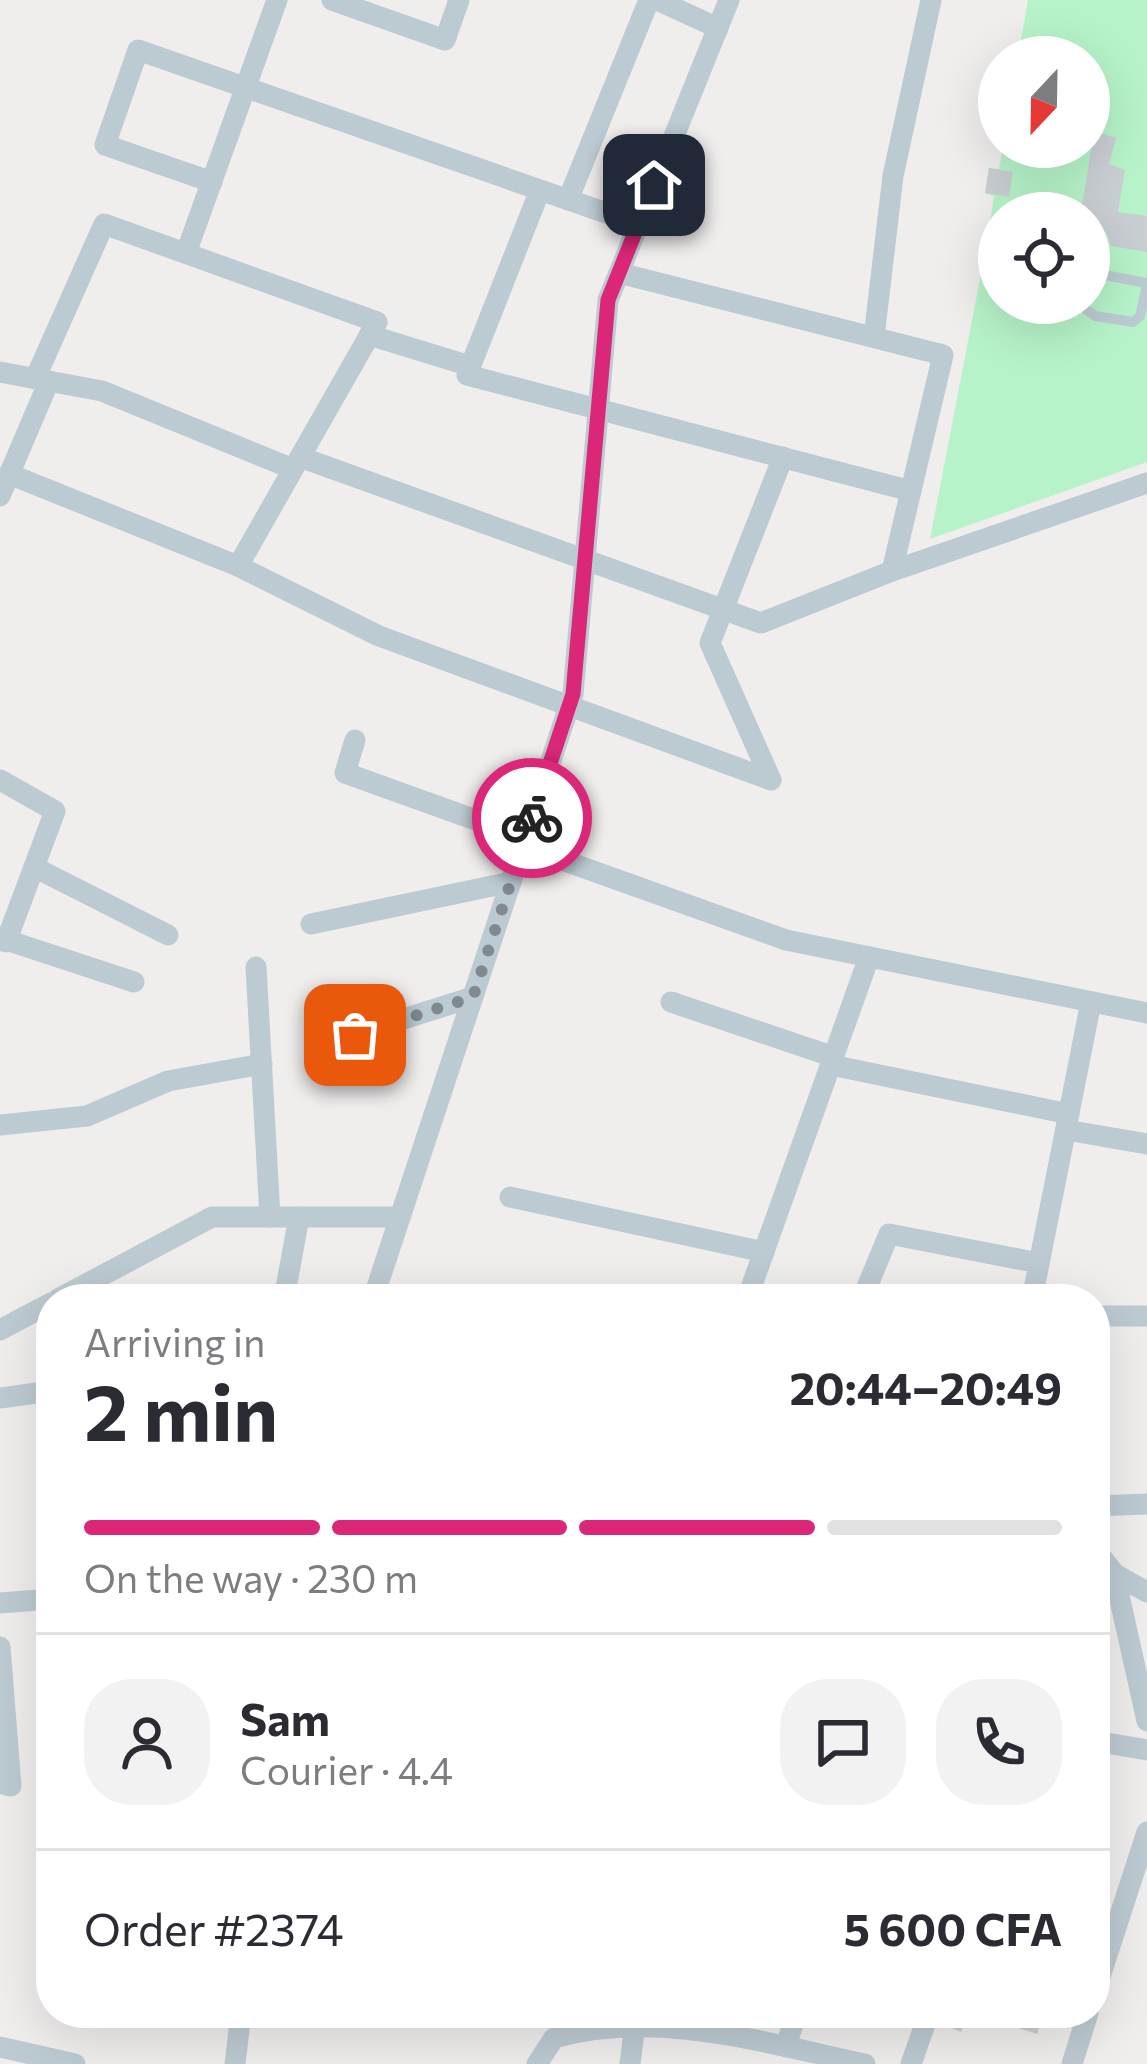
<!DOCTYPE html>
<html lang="en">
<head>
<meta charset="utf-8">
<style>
	:root { --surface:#fff; --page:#f2f2f3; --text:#2b2b33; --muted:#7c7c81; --line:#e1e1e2; --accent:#db2777 }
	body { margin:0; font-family:Commissioner,sans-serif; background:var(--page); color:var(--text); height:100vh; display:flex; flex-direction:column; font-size:45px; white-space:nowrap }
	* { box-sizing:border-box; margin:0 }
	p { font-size:39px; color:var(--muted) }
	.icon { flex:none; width:66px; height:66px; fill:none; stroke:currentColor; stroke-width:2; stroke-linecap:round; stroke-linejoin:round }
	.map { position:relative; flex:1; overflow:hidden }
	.sheet { position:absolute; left:36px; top:1284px; width:1074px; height:744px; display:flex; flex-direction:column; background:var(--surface); border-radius:48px; box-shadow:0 12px 48px #0002 }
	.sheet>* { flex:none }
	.needle { width:78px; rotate:202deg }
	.fabs { position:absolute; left:978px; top:36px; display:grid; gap:24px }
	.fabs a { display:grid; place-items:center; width:132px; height:132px; border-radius:50%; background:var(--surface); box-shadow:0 12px 48px #0002; font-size:60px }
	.pin { position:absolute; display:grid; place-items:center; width:102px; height:102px; color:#fff; margin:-51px; border-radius:24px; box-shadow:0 6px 18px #0006 }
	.courier { position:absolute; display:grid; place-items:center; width:120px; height:120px; margin:-60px; border:9px solid #db2777; border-radius:50%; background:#fff; color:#222; box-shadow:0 3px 15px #0007 }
	.headline em { font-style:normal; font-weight:700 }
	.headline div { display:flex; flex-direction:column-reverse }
	.headline { display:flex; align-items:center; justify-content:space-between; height:204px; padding:0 48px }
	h1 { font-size:78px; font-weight:700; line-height:90px }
	.bar { display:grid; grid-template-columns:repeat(4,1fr); gap:18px 12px; align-content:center; height:144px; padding:0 48px }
	.bar i { height:15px; border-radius:9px; background:var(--line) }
	.bar .selected { background:var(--accent) }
	.bar p { grid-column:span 4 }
	.line { display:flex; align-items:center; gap:30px; padding:0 48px; border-top:3px solid var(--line) }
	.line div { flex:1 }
	.round { display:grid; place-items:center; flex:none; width:126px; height:126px; border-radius:48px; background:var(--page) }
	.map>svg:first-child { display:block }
	.green { fill:#b6f3c8; fill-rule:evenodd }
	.building { fill:#c9ced3 }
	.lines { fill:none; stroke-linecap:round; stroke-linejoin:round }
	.service { stroke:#bccad1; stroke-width:10 }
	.minor { stroke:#bccad1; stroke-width:21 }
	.done { stroke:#80898f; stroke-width:12; stroke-dasharray:0 21.6 }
	.route { stroke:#db2777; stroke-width:15 }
</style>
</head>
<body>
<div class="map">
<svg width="1147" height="2064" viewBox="0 0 1147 2064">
	<rect width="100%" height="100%" fill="#f0eded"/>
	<path class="green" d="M1028,0H1147V462L930,539L988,237L994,196L985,193L989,168L999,169L1003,147H1089V57H1018ZM999,213H1089V303H999Z"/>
	<g class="building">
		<polygon points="1094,131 1116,138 1109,164 1125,170 1118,212 1147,216 1147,252 1111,246 1106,232 1089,227 1089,213 1081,213"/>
		<polygon points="989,168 1013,172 1009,197 985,193"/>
		<polygon points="991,219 999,219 999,267 983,264"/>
		<polygon points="947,2013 969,2013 961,2032 942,2024"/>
		<polygon points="1013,2013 1044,2013 1037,2034 1009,2025"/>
	</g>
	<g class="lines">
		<g class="service">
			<polyline points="1089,272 1147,283"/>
			<polyline points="1084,303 1083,307 1095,316 1133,322 1140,316 1147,286"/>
		</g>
		<g class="minor">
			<polyline points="332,0 445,40 459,0"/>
			<polyline points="657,0 718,28"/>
			<polyline points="212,182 105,145 138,50 638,224"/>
			<polyline points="540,190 467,375 911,491"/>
			<polyline points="568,200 649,0"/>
			<polyline points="186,253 277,0"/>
			<polyline points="619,273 943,355 892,571"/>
			<polyline points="369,335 470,366"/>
			<polyline points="874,337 893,176 931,0"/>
			<polyline points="0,372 102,391 293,469"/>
			<polyline points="35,379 104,224 377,322 238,566"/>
			<polyline points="300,457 761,623 892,571 1147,483"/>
			<polyline points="9,474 238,566 379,636 771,780"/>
			<polyline points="0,496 49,381"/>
			<polyline points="355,740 345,773 526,838"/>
			<polyline points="0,780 55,811 6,942"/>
			<polyline points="771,780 710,643 783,457"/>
			<polyline points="523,846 786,940 1147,1013"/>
			<polyline points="34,867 168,935"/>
			<polyline points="311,924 511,882"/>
			<polyline points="0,938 134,982"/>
			<polyline points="256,967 270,1217"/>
			<polyline points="671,1002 834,1057"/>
			<polyline points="315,1047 473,997"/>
			<polyline points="831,1065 1069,1114"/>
			<polyline points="0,1125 87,1116 168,1081 262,1064"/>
			<polyline points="1066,1130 1147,1144"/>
			<polyline points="510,1197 764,1252"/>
			<polyline points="58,1299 212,1217 400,1217"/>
			<polyline points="284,1299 299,1217"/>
			<polyline points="373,1299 573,694 608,300 729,0"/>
			<polyline points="747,1299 869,957"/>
			<polyline points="862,1299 889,1234 1039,1263"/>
			<polyline points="1032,1299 1091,1002"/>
			<polyline points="1095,1316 1147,1316"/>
			<polyline points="0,1330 51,1303"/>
			<polyline points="0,1398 51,1391"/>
			<polyline points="1095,1506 1147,1504"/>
			<polyline points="1095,1549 1114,1573 1147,1721"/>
			<polyline points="1111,1572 1147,1592"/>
			<polyline points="0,1603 51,1599"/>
			<polyline points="0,1647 11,1786 0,1783"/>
			<polyline points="1095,1741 1147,1750"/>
			<polyline points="1095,1992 1147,1832"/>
			<polyline points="0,2047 75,2064"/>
			<polyline points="786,2047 796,2013"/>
			<polyline points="235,2064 241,2013"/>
			<path d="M537,2064L554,2038C655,2009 765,2043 865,2064"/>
			<polyline points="630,2064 635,2024"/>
			<polyline points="911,2064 929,2013"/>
			<polyline points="1072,2064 1088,2013"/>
		</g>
	</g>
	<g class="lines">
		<polyline class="done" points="355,1035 473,997 532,818"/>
		<polyline class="route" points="532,818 573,694 608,300 654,185"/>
	</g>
</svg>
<div class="fabs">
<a><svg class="needle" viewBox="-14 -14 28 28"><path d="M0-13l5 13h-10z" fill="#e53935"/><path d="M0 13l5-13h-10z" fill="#7c7c81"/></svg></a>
<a><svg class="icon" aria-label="locate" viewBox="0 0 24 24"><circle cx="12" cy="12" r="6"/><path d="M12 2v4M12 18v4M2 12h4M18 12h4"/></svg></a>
</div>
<div class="pin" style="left:355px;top:1035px;background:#ea580c"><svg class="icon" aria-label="bag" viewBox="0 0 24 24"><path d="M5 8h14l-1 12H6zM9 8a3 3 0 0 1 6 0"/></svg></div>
<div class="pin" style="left:654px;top:185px;background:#1f2937"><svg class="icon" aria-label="home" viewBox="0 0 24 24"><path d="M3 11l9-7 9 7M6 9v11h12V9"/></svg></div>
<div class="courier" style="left:532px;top:818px"><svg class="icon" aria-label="bike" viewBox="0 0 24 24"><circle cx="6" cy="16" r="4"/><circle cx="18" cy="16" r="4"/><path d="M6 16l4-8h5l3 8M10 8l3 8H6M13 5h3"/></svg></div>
<section class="sheet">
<div class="headline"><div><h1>2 min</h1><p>Arriving in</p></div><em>20:44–20:49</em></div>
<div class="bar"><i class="selected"></i><i class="selected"></i><i class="selected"></i><i></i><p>On the way · 230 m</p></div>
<div class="line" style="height:216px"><a class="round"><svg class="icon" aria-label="person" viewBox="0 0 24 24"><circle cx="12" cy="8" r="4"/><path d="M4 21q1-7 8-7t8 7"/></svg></a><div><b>Sam</b><p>Courier · 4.4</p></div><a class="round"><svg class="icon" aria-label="chat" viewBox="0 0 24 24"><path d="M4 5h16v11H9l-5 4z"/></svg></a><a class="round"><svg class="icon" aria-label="phone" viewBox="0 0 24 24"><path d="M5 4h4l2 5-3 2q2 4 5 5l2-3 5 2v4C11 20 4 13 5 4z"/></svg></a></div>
<div class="line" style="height:156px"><div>Order #2374</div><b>5 600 CFA</b></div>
</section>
</div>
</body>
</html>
